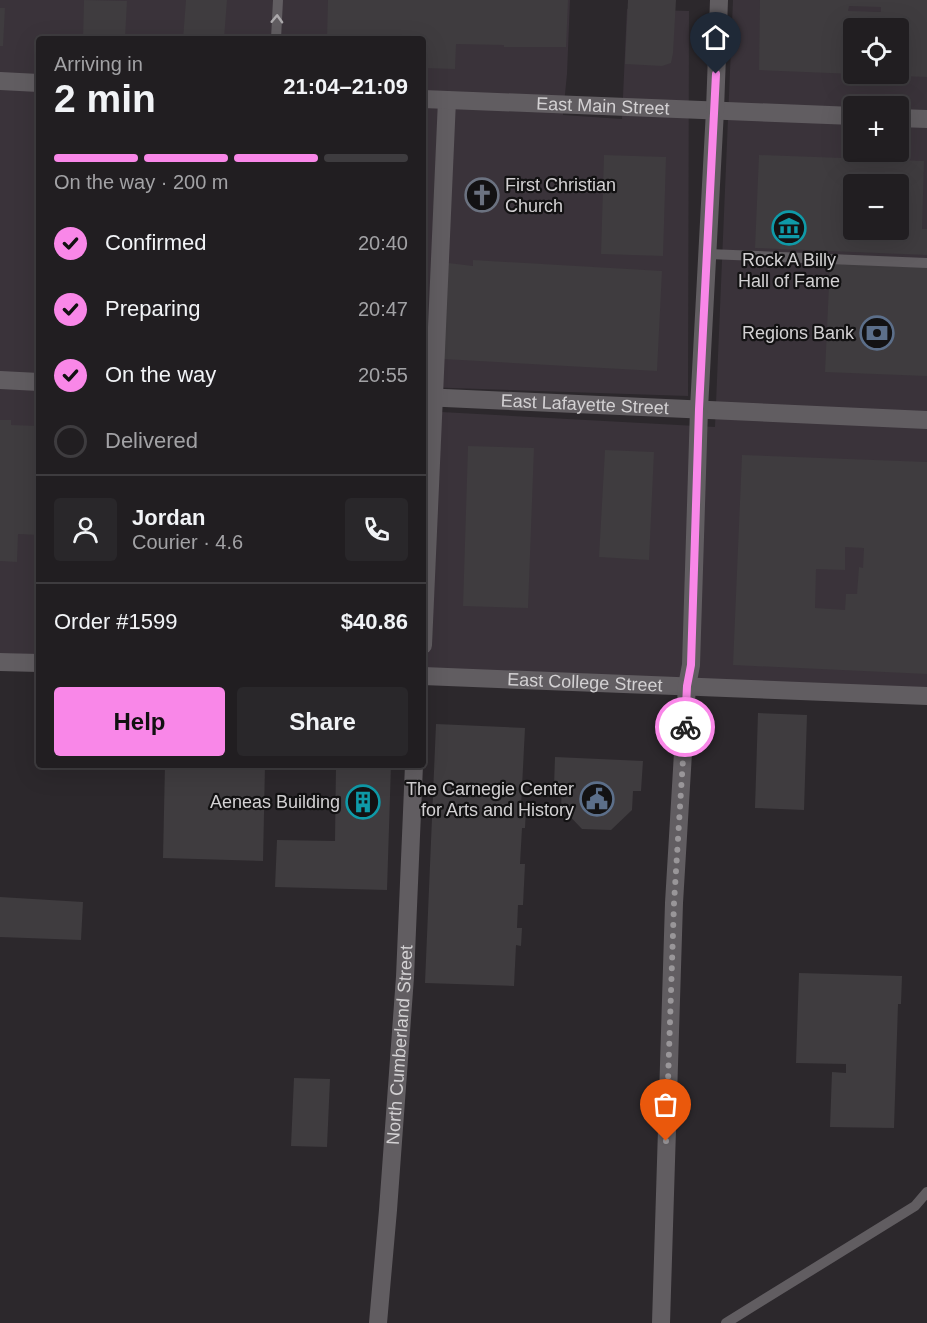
<!DOCTYPE html>
<html lang="en">
<head>
<meta charset="utf-8">
<style>
	:root { --surface:#211e21; --page:#29272a; --text:#f1f3f6; --muted:#a2a2a5; --line:#3e3c3f; --accent:#f987e8 }
	body { margin:0; font-family:Helvetica,sans-serif; background:var(--page); color:var(--text); height:100vh; display:flex; flex-direction:column; font-size:22px; white-space:nowrap }
	* { box-sizing:border-box; margin:0 }
	p { font-size:20px; color:var(--muted) }
	.icon { flex:none; width:33px; height:33px; fill:none; stroke:currentColor; stroke-width:2; stroke-linecap:round; stroke-linejoin:round }
	.map { position:relative; flex:1; overflow:hidden }
	.panel { position:absolute; left:36px; top:36px; width:390px; height:732px; display:flex; flex-direction:column; background:var(--surface); border-radius:6px; box-shadow:0 6px 24px #0002,0 0 0 2px var(--line) }
	.panel>* { flex:none }
	.fabs { position:absolute; left:843px; top:18px; display:grid; gap:12px }
	.fabs a { display:grid; place-items:center; width:66px; height:66px; border-radius:6px; background:var(--surface); box-shadow:0 6px 24px #0002,0 0 0 2px var(--line); font-size:30px }
	.pin { position:absolute; display:grid; place-items:center; width:51px; height:51px; color:#fff; margin:-62px -26px; border-radius:50% 50% 50% 0; rotate:-45deg; box-shadow:0 0 6px #0007 }
	.pin .icon { rotate:45deg }
	.courier { position:absolute; display:grid; place-items:center; width:60px; height:60px; margin:-30px; border:4px solid #f987e8; border-radius:50%; background:#fff; color:#222; box-shadow:0 2px 8px #0007 }
	.summary em { font-style:normal; font-weight:700 }
	.summary div { display:flex; flex-direction:column-reverse }
	.summary { display:flex; align-items:center; justify-content:space-between; height:102px; padding:0 18px }
	h1 { font-size:39px; font-weight:700; line-height:45px }
	.bar { display:grid; grid-template-columns:repeat(4,1fr); gap:9px 6px; align-content:center; height:72px; padding:0 18px }
	.bar i { height:8px; border-radius:4px; background:var(--line) }
	.bar .selected { background:var(--accent) }
	.bar p { grid-column:span 4 }
	.line { display:flex; align-items:center; gap:15px; padding:0 18px; border-top:2px solid var(--line) }
	.line div { flex:1 }
	.round { display:grid; place-items:center; flex:none; width:63px; height:63px; border-radius:6px; background:var(--page) }
	ol { padding:0 18px; list-style:none }
	li { display:flex; align-items:center; gap:18px; height:66px }
	li p { margin-inline-start:auto }
	li .icon { padding:6px; border-radius:50%; background:var(--accent); color:#111; stroke-width:4 }
	li:last-child { color:var(--muted) }
	li i { width:33px; height:33px; border:3px solid var(--line); border-radius:50% }
	.button { display:flex; gap:12px; margin-top:auto; padding:12px 18px }
	.button a { flex:1; height:69px; border-radius:6px; background:var(--accent); color:#111; font-size:24px; font-weight:700; line-height:69px; text-align:center }
	.button a+a { background:var(--page); color:var(--text) }
	.map>svg:first-child { display:block }
	.built { fill:#3a333a; fill-rule:evenodd }
	.building { fill:#3f3c3f; fill-rule:evenodd }
	.lines { fill:none; stroke-linecap:round; stroke-linejoin:round }
	.lane { stroke:#615d61; stroke-width:10 }
	.street { stroke:#615d61; stroke-width:18 }
	.secondary { stroke:#615d61; stroke-width:18 }
	.oneway { stroke:#aba8ab }
	.done { stroke:#999699; stroke-width:6; stroke-dasharray:0 10.8 }
	.route { stroke:#f987e8; stroke-width:8 }
	.labels { text-anchor:middle; stroke-width:4.5; stroke-linejoin:round; paint-order:stroke }
	.street-label { font-size:18px; fill:#d3d1d3; stroke:#131213 }
	.poi-label { font-size:18px; fill:#d3d1d3; stroke:#131213; text-anchor:end }
</style>
</head>
<body>
<div class="map">
<svg width="927" height="1323" viewBox="0 0 927 1323">
	<rect width="100%" height="100%" fill="#2c282c"/>
	<g class="built">
		<polygon points="0,0 570,0 567,74 563,115 622,119 627,9 689,11 688,396 423,387 423,39 39,39 39,655 0,653"/>
		<path d="M733,0H927V689L423,670V411L715,427ZM854,28H898V74H854ZM854,106H898V152H854ZM854,184H898V230H854Z"/>
	</g>
	<g class="building">
		<polygon points="84,0 127,1 125,39 83,39"/>
		<polygon points="186,0 227,0 224,39 183,39"/>
		<polygon points="328,0 568,0 566,47 504,47 504,45 456,44 455,69 423,68 423,39 327,39"/>
		<polygon points="628,0 676,0 673,53 671,63 662,66 625,64"/>
		<path d="M760,0H927V77L874,75V74H898V28H854V74L759,70ZM849,6L881,7V12L848,11Z"/>
		<polygon points="0,8 5,8 3,46 0,46"/>
		<polygon points="604,155 666,157 663,256 601,254"/>
		<path d="M759,155L924,161L922,229H927V255L755,248ZM854,184H898V230H854Z"/>
		<polygon points="473,260 662,271 657,371 443,359 448,263 473,266"/>
		<polygon points="830,263 927,267 927,376 825,372"/>
		<polygon points="0,420 11,420 11,425 39,426 39,535 18,534 17,562 0,561"/>
		<polygon points="468,446 534,448 528,608 463,606"/>
		<polygon points="605,450 654,452 649,560 599,557"/>
		<path d="M742,455L927,462V674L733,665ZM845,547L864,548L863,568L859,567L857,594H846L845,610L815,608L816,569L845,570Z"/>
		<polygon points="758,713 807,715 804,810 755,808"/>
		<polygon points="436,724 525,728 521,807 526,808 525,828 522,828 520,864 525,864 523,905 518,905 517,928 522,928 521,946 516,945 514,986 425,983"/>
		<polygon points="555,757 643,761 641,791 633,791 632,810 611,830 582,829 561,807 562,788 554,787"/>
		<polygon points="165,765 265,765 263,861 163,858"/>
		<polygon points="336,765 391,765 387,890 275,887 277,840 335,841"/>
		<polygon points="0,897 83,902 81,940 0,937"/>
		<polygon points="799,973 902,976 901,1004 898,1004 894,1128 830,1127 832,1072 846,1073 846,1064 796,1063"/>
		<polygon points="294,1078 330,1079 327,1147 291,1146"/>
	</g>
	<g class="lines">
		<g class="lane">
			<polyline points="276,39 278,0"/>
			<polyline points="708,254 927,263"/>
			<polyline points="726,1323 915,1206 927,1192"/>
		</g>
		<g class="street">
			<polyline points="0,380 39,382"/>
			<path id="s1" d="M423,397L927,420"/>
			<polyline points="423,645 447,100"/>
			<polyline points="0,662 39,663"/>
			<path id="s2" d="M423,676L927,696"/>
			<path id="s3" d="M378,1323L388,1210L405,977L414,765"/>
			<polyline points="661,1323 674,903 687,686 691,665 699,409 715,110"/>
		</g>
		<g class="secondary">
			<polyline points="0,81 39,83"/>
			<path id="s4" d="M423,99L854,116"/>
			<polyline points="715,110 719,0"/>
			<polyline points="898,118 927,119"/>
		</g>
	</g>
	<defs><path id="oneway-chevron" d="M-2-3.5L2.5 0L-2 3.5" fill="none" stroke-width="1.6" stroke-linecap="round" stroke-linejoin="round" transform="scale(1.5)"/></defs>
	<use class="oneway" href="#oneway-chevron" transform="translate(277 19) rotate(-88)"/>
	<g class="lines">
		<polyline class="done" points="666,1141 674,903 685,727"/>
		<polyline class="route" points="685,727 687,686 691,665 699,409 716,74"/>
	</g>
	<defs>
		<symbol id="church-ring" viewBox="-11 -11 22 22"><circle r="9.5" fill="#131213" stroke="#6b7280" stroke-width="1.5"/><path d="M-1.2-6h2.4v3.5h3.3v2.4h-3.3V6h-2.4V-.1h-3.3v-2.4h3.3Z" fill="#6b7280"/></symbol>
		<symbol id="museum-ring" viewBox="-11 -11 22 22"><circle r="9.5" fill="#131213" stroke="#0f9aa8" stroke-width="1.5"/><path d="M0-6L6-3V-2H-6V-3ZM-5-1h2V3h-2ZM-1-1h2V3h-2ZM3-1h2V3H3ZM-6 4H6V6H-6Z" fill="#0f9aa8"/></symbol>
		<symbol id="bank-ring" viewBox="-11 -11 22 22"><circle r="9.5" fill="#131213" stroke="#5c6f8a" stroke-width="1.5"/><path d="M-6-4H6V4H-6ZM0-2.3a2.3 2.3 0 1 0 0 4.6a2.3 2.3 0 1 0 0-4.6Z" fill="#5c6f8a"/></symbol>
		<symbol id="civic-ring" viewBox="-11 -11 22 22"><circle r="9.5" fill="#131213" stroke="#5c6f8a" stroke-width="1.5"/><path d="M-.6-6.5H3V-4.5H.6V-3L4-1V1h2V6H-6V1h2V-1L-.6-3ZM-1.2 2.5V6h2.4V2.5Z" fill="#5c6f8a"/></symbol>
		<symbol id="building-ring" viewBox="-11 -11 22 22"><circle r="9.5" fill="#131213" stroke="#0f9aa8" stroke-width="1.5"/><path d="M-4-6H4V6H1V3H-1V6H-4ZM-2.5-4.3h1.7v1.8h-1.7ZM.8-4.3h1.7v1.8H.8ZM-2.5-1h1.7V.8h-1.7ZM.8-1h1.7V.8H.8Z" fill="#0f9aa8"/></symbol>
	</defs>
	<g fill-rule="evenodd">
		<use href="#church-ring" x="463" y="176" width="38" height="38"/>
		<use href="#museum-ring" x="770" y="209" width="38" height="38"/>
		<use href="#bank-ring" x="858" y="314" width="38" height="38"/>
		<use href="#civic-ring" x="578" y="780" width="38" height="38"/>
		<use href="#building-ring" x="344" y="783" width="38" height="38"/>
	</g>
	<g class="labels">
		<g class="street-label">
			<text dy="6" stroke="none"><textPath href="#s4" startOffset="180">East Main Street</textPath></text>
			<text dy="6" stroke="none"><textPath href="#s1" startOffset="162">East Lafayette Street</textPath></text>
			<text dy="6" stroke="none"><textPath href="#s2" startOffset="162">East College Street</textPath></text>
			<text dy="6" stroke="none"><textPath href="#s3" startOffset="279">North Cumberland Street</textPath></text>
		</g>
		<g class="poi-label">
			<text x="505" y="191" text-anchor="start">First Christian<tspan x="505" dy="21">Church</tspan></text>
			<text x="789" y="266" text-anchor="middle">Rock A Billy<tspan x="789" dy="21">Hall of Fame</tspan></text>
			<text x="854" y="339">Regions Bank</text>
			<text x="574" y="795">The Carnegie Center<tspan x="574" dy="21">for Arts and History</tspan></text>
			<text x="340" y="808">Aeneas Building</text>
		</g>
	</g>
</svg>
<div class="fabs">
<a><svg class="icon" aria-label="locate" viewBox="0 0 24 24"><circle cx="12" cy="12" r="6"/><path d="M12 2v4M12 18v4M2 12h4M18 12h4"/></svg></a>
<a>+</a>
<a>−</a>
</div>
<div class="pin" style="left:666px;top:1141px;background:#ea580c"><svg class="icon" aria-label="bag" viewBox="0 0 24 24"><path d="M5 8h14l-1 12H6zM9 8a3 3 0 0 1 6 0"/></svg></div>
<div class="pin" style="left:716px;top:74px;background:#1f2937"><svg class="icon" aria-label="home" viewBox="0 0 24 24"><path d="M3 11l9-7 9 7M6 9v11h12V9"/></svg></div>
<div class="courier" style="left:685px;top:727px"><svg class="icon" aria-label="bike" viewBox="0 0 24 24"><circle cx="6" cy="16" r="4"/><circle cx="18" cy="16" r="4"/><path d="M6 16l4-8h5l3 8M10 8l3 8H6M13 5h3"/></svg></div>
<section class="panel">
<div class="summary"><div><h1>2 min</h1><p>Arriving in</p></div><em>21:04–21:09</em></div>
<div class="bar"><i class="selected"></i><i class="selected"></i><i class="selected"></i><i></i><p>On the way · 200 m</p></div>
<ol>
<li><svg class="icon" aria-label="check" viewBox="0 0 24 24"><path d="M5 12l5 5 9-10"/></svg>Confirmed<p>20:40</p></li>
<li><svg class="icon" aria-label="check" viewBox="0 0 24 24"><path d="M5 12l5 5 9-10"/></svg>Preparing<p>20:47</p></li>
<li><svg class="icon" aria-label="check" viewBox="0 0 24 24"><path d="M5 12l5 5 9-10"/></svg>On the way<p>20:55</p></li>
<li><i></i>Delivered</li>
</ol>
<div class="line" style="height:108px"><a class="round"><svg class="icon" aria-label="person" viewBox="0 0 24 24"><circle cx="12" cy="8" r="4"/><path d="M4 21q1-7 8-7t8 7"/></svg></a><div><b>Jordan</b><p>Courier · 4.6</p></div><a class="round"><svg class="icon" aria-label="phone" viewBox="0 0 24 24"><path d="M5 4h4l2 5-3 2q2 4 5 5l2-3 5 2v4C11 20 4 13 5 4z"/></svg></a></div>
<div class="line" style="height:78px"><div>Order #1599</div><b>$40.86</b></div>
<div class="button"><a>Help</a><a>Share</a></div>
</section>
</div>
</body>
</html>
